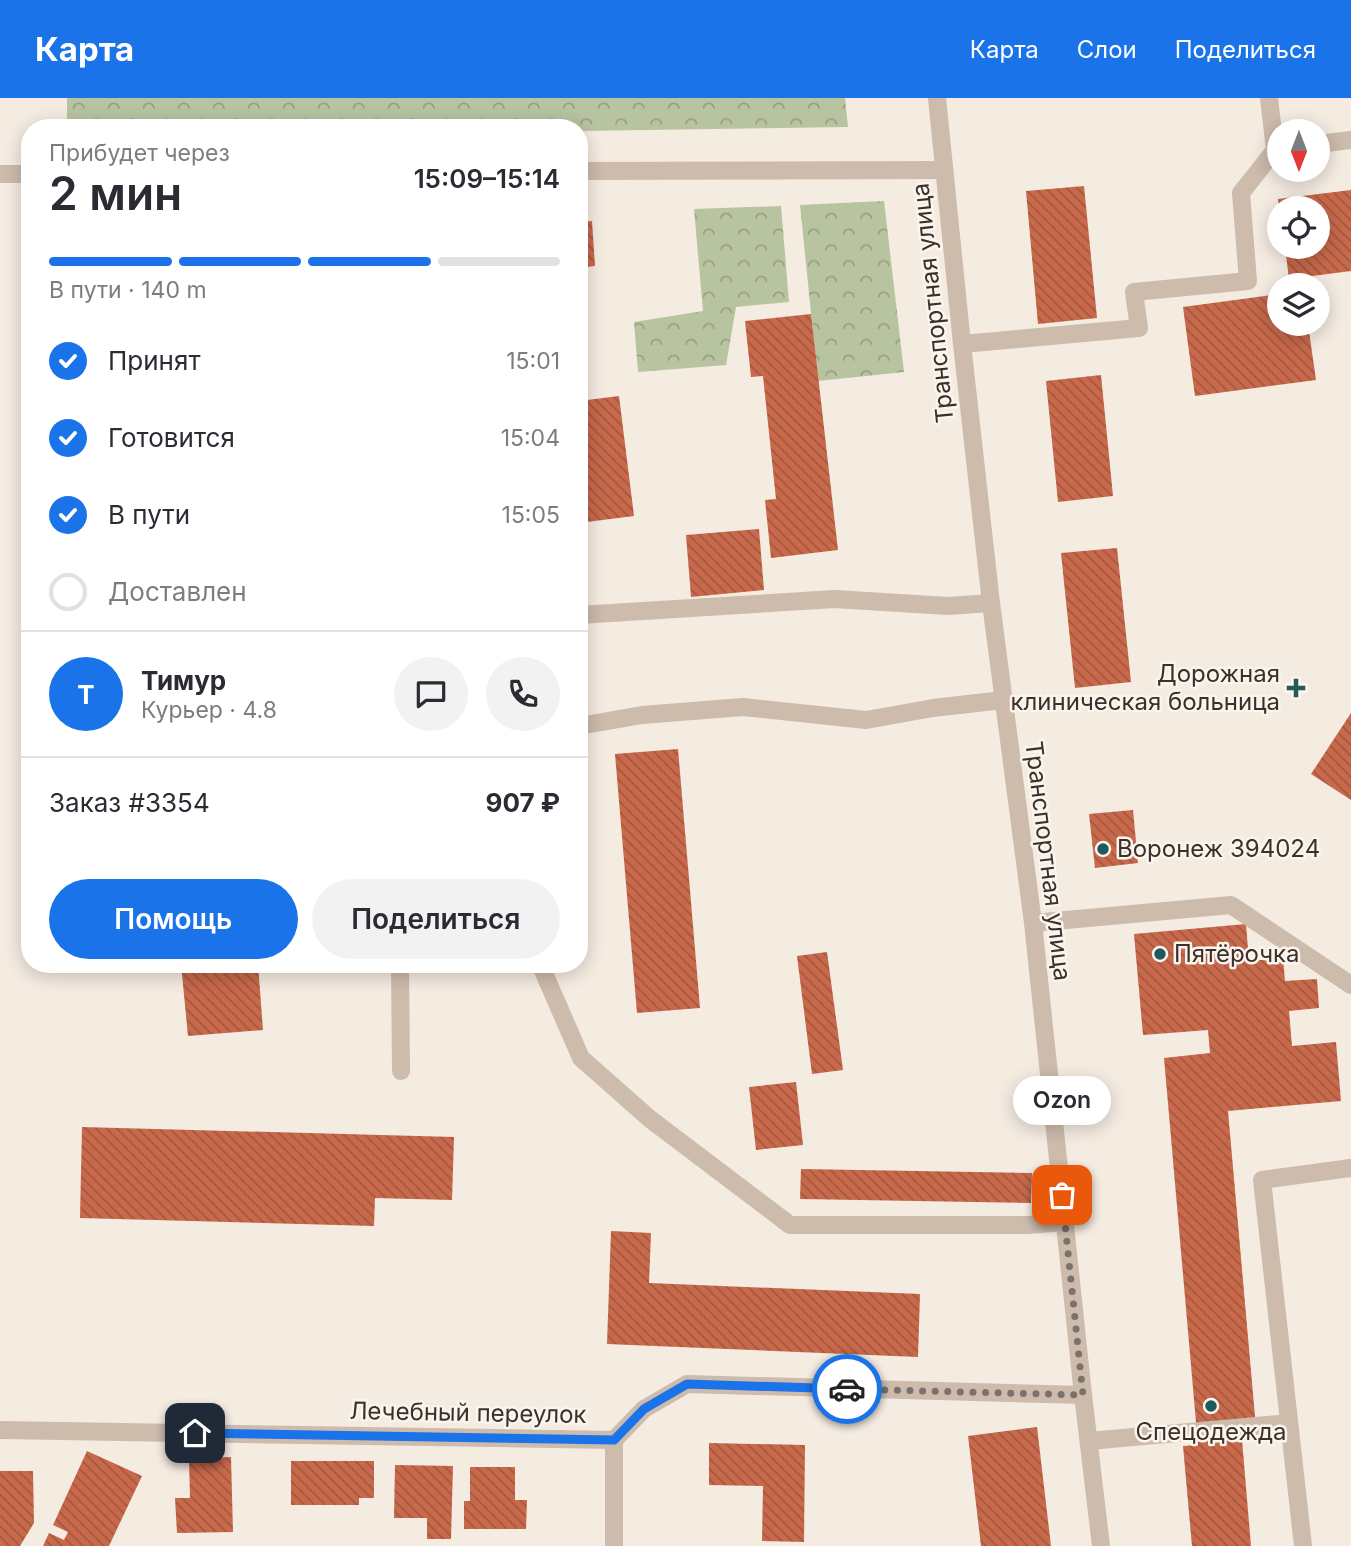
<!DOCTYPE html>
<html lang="ru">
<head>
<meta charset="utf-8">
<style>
	:root { --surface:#fff; --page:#f2f2f3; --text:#2b2b33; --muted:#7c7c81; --line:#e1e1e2; --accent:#1a73e8 }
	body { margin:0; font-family:Inter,sans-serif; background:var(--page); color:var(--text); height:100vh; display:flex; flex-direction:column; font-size:26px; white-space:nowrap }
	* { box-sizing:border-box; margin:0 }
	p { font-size:23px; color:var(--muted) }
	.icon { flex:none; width:38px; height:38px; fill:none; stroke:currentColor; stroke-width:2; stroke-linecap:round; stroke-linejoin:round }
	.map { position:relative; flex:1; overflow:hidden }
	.drawer { position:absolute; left:21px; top:21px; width:567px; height:854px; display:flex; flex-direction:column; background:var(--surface); border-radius:28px; box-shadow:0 4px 18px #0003 }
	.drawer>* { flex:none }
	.needle { width:46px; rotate:180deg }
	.tools { position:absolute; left:1267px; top:21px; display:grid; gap:14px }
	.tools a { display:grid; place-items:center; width:63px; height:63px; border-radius:50%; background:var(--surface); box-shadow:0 4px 18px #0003; font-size:35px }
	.pin { position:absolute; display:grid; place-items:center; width:60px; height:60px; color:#fff; margin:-30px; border-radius:14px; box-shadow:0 4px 10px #0006 }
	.courier { position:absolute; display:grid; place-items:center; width:70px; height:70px; margin:-35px; border:5px solid #1a73e8; border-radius:50%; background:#fff; color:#222; box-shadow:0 2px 9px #0007 }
	.bubble { position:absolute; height:49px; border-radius:24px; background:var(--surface); box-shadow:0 4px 18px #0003; font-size:23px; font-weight:600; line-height:49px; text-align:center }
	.head em { font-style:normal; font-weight:600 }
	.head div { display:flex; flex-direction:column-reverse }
	.head { display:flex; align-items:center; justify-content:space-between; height:119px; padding:0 28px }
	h1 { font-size:46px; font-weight:600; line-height:52px }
	.bar { display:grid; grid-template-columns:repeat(4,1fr); gap:10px 7px; align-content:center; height:84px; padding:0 28px }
	.bar i { height:9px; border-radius:5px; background:var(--line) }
	.bar .active { background:var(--accent) }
	.bar p { grid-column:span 4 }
	.line { display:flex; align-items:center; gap:18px; padding:0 28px; border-top:2px solid var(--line) }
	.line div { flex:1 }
	.round { display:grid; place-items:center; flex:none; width:74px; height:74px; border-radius:37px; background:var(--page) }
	ol { padding:0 28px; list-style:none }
	li { display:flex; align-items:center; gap:21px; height:77px }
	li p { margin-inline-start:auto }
	li .icon { padding:7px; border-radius:50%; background:var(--accent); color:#fff; stroke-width:4 }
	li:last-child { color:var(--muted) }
	li i { width:38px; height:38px; border:4px solid var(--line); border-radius:50% }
	.button { display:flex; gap:14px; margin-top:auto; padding:14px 28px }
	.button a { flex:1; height:80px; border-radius:42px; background:var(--accent); color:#fff; font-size:28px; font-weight:600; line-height:80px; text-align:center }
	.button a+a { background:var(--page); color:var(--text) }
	header { display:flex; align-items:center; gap:42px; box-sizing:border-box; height:98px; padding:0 35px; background:var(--accent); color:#fff }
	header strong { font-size:33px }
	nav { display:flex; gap:38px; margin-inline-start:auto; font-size:24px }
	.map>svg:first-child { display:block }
	.forest { fill:url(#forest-crowns) }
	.building { fill:url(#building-back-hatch) }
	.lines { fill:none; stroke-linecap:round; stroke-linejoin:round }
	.minor { stroke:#cdbbac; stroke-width:18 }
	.done { stroke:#7c716b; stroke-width:7; stroke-dasharray:0 12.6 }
	.route { stroke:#1a73e8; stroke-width:9 }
	.poi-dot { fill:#1f5a5e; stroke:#fbf5ee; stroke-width:2.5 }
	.labels { text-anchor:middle; stroke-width:5; stroke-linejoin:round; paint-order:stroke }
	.street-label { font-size:24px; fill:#3b302b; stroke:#fbf5ee }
	.poi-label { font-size:24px; fill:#3b302b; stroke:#fbf5ee; text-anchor:start }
</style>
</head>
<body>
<header>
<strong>Карта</strong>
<nav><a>Карта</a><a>Слои</a><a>Поделиться</a></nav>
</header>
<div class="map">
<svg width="1351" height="1448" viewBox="0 0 1351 1448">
	<defs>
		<pattern id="forest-crowns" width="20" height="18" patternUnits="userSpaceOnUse" patternTransform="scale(1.75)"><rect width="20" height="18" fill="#b8c4a0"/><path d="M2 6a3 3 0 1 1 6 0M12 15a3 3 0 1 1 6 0" fill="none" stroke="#97a083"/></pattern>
		<pattern id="building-back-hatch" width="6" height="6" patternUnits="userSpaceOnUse" patternTransform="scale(1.75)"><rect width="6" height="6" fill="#c8694b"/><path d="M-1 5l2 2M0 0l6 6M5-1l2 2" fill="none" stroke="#a4573f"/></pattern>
	</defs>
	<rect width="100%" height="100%" fill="#f4ebe1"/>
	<g class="forest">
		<polygon points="67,0 845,0 848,29 579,33 579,30 67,30"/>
		<polygon points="884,103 904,274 818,283 800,107"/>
		<polygon points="781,108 789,204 736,209 726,267 638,274 634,224 703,213 694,111"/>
	</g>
	<g class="building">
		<polygon points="1084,88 1097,220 1038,226 1026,93"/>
		<polygon points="1351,92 1351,173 1289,181 1285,149 1318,149 1318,110 1279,110 1278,101"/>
		<polygon points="592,123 595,168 579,170 579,124"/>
		<polygon points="1279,196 1279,226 1308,226 1316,282 1195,298 1183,209"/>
		<polygon points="811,216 838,452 771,460 765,402 776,401 763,278 751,279 745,223"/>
		<polygon points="1101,277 1113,398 1058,404 1046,283"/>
		<polygon points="619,298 634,418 579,425 579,303"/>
		<polygon points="759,431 764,492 691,499 686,437"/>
		<polygon points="1117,450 1131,584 1075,590 1061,455"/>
		<polygon points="1351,615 1351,702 1311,676"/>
		<polygon points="678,651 700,910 637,915 615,656"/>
		<polygon points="1133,712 1138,765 1095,770 1089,716"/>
		<polygon points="1246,826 1249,863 1283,860 1285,883 1317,881 1319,910 1289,913 1292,948 1336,944 1341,1003 1228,1013 1257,1341 1242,1342 1251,1448 1192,1448 1183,1348 1198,1347 1164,960 1210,955 1208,932 1143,937 1134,836"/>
		<polygon points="827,854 843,972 812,976 797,858"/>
		<polygon points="181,866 258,866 263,932 188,938"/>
		<polygon points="796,984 803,1047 756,1052 749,989"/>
		<polygon points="82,1029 454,1039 452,1102 375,1100 374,1128 80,1120"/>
		<polygon points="801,1071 1032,1075 1031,1105 800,1101"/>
		<polygon points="611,1133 651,1135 649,1185 920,1196 918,1259 607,1246"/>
		<polygon points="1037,1329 1051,1448 981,1448 968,1338"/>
		<polygon points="709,1345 805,1347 804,1444 762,1443 763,1388 709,1387"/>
		<polygon points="87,1353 142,1378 109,1448 43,1448 49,1435 64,1442 68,1434 53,1427"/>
		<polygon points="231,1359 233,1434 177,1435 175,1400 190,1400 189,1361"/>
		<polygon points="291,1363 374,1363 374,1400 359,1400 359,1407 291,1407"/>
		<polygon points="395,1367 453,1368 451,1441 427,1441 427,1420 394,1420"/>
		<polygon points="470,1369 515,1369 515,1402 527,1402 526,1431 464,1431 464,1403 470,1403"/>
		<polygon points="0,1373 33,1373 34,1425 20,1448 0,1448"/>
	</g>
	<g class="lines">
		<g class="minor">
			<polyline points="937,0 962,246 991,505 1033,825 1083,1297 1101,1448"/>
			<polyline points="1269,0 1275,52 1279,51"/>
			<polyline points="1318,46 1351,42"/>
			<polyline points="579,73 944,72"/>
			<polyline points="0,76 30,76"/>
			<polyline points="30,76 30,94"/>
			<polyline points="962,246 1139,230 1134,194 1248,183 1241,95 1275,52"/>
			<polyline points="579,517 835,501 948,508 991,505"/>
			<polyline points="579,628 642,617 743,609 866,622 933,610 1003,602"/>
			<polyline points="1033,825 1231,807 1351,887"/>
			<polyline points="400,866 401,973"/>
			<polyline points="540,866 581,960 650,1021 790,1127 1028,1127 1065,1124"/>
			<polyline points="0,1332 614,1342 644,1311 687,1286 1083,1297"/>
			<polyline points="614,1342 614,1448"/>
			<polyline points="1089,1343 1289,1325"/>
			<polyline points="1303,1448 1262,1082 1351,1070"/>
		</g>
	</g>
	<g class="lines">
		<polyline class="done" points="847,1291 1083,1297 1062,1097"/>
		<polyline class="route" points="195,1335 614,1342 644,1311 687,1286 847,1291"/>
	</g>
	<g class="poi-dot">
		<path d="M1292.5 579.5h7v7h7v7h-7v7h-7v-7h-7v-7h7z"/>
		<circle cx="1103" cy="751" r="7"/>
		<circle cx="1160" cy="856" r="7"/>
		<circle cx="1211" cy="1308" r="7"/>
	</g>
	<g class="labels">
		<g class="street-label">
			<text transform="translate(933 205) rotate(-96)" y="8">Транспортная улица</text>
			<text transform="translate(1048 763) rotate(83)" y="8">Транспортная улица</text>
			<text transform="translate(468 1315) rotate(1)" y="8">Лечебный переулок</text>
		</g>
		<g class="poi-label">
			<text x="1280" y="584" text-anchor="end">Дорожная<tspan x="1280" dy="28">клиническая больница</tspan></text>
			<text x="1117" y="759">Воронеж 394024</text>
			<text x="1174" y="864">Пятёрочка</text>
			<text x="1211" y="1342" text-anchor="middle">Спецодежда</text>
		</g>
	</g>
</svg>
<div class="tools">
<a><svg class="needle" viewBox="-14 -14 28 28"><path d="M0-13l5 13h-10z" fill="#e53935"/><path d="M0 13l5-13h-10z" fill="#7c7c81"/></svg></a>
<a><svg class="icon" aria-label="locate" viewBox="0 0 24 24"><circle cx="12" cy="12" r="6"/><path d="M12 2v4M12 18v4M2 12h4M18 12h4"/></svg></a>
<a><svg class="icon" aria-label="layers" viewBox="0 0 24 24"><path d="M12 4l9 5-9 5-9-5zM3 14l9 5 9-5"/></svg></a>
</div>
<div class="pin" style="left:1062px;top:1097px;background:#ea580c"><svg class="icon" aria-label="bag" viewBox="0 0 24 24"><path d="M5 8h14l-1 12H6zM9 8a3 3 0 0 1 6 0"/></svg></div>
<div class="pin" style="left:195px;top:1335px;background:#1f2937"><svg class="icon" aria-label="home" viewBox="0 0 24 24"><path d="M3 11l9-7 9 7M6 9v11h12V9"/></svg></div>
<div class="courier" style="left:847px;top:1291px"><svg class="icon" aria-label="car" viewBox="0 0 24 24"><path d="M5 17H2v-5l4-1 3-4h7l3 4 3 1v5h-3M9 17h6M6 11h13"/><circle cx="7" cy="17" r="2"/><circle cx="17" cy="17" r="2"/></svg></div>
<div class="bubble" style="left:1013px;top:978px;width:98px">Ozon</div>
<section class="drawer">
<div class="head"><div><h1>2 мин</h1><p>Прибудет через</p></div><em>15:09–15:14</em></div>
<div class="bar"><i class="active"></i><i class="active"></i><i class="active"></i><i></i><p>В пути · 140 m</p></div>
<ol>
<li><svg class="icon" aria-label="check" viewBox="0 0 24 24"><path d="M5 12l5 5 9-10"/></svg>Принят<p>15:01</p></li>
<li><svg class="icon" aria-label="check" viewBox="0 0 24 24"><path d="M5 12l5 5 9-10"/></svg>Готовится<p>15:04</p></li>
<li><svg class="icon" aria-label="check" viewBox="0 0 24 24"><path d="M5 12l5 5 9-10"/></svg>В пути<p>15:05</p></li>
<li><i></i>Доставлен</li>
</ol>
<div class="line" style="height:126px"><b class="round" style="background:var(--accent);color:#fff">Т</b><div><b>Тимур</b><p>Курьер · 4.8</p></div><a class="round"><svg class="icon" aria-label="chat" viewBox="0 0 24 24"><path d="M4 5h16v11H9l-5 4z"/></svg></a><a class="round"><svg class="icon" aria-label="phone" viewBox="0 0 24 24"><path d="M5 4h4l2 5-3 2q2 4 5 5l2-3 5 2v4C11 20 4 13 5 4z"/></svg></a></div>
<div class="line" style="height:91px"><div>Заказ #3354</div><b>907 ₽</b></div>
<div class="button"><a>Помощь</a><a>Поделиться</a></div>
</section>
</div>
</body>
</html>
